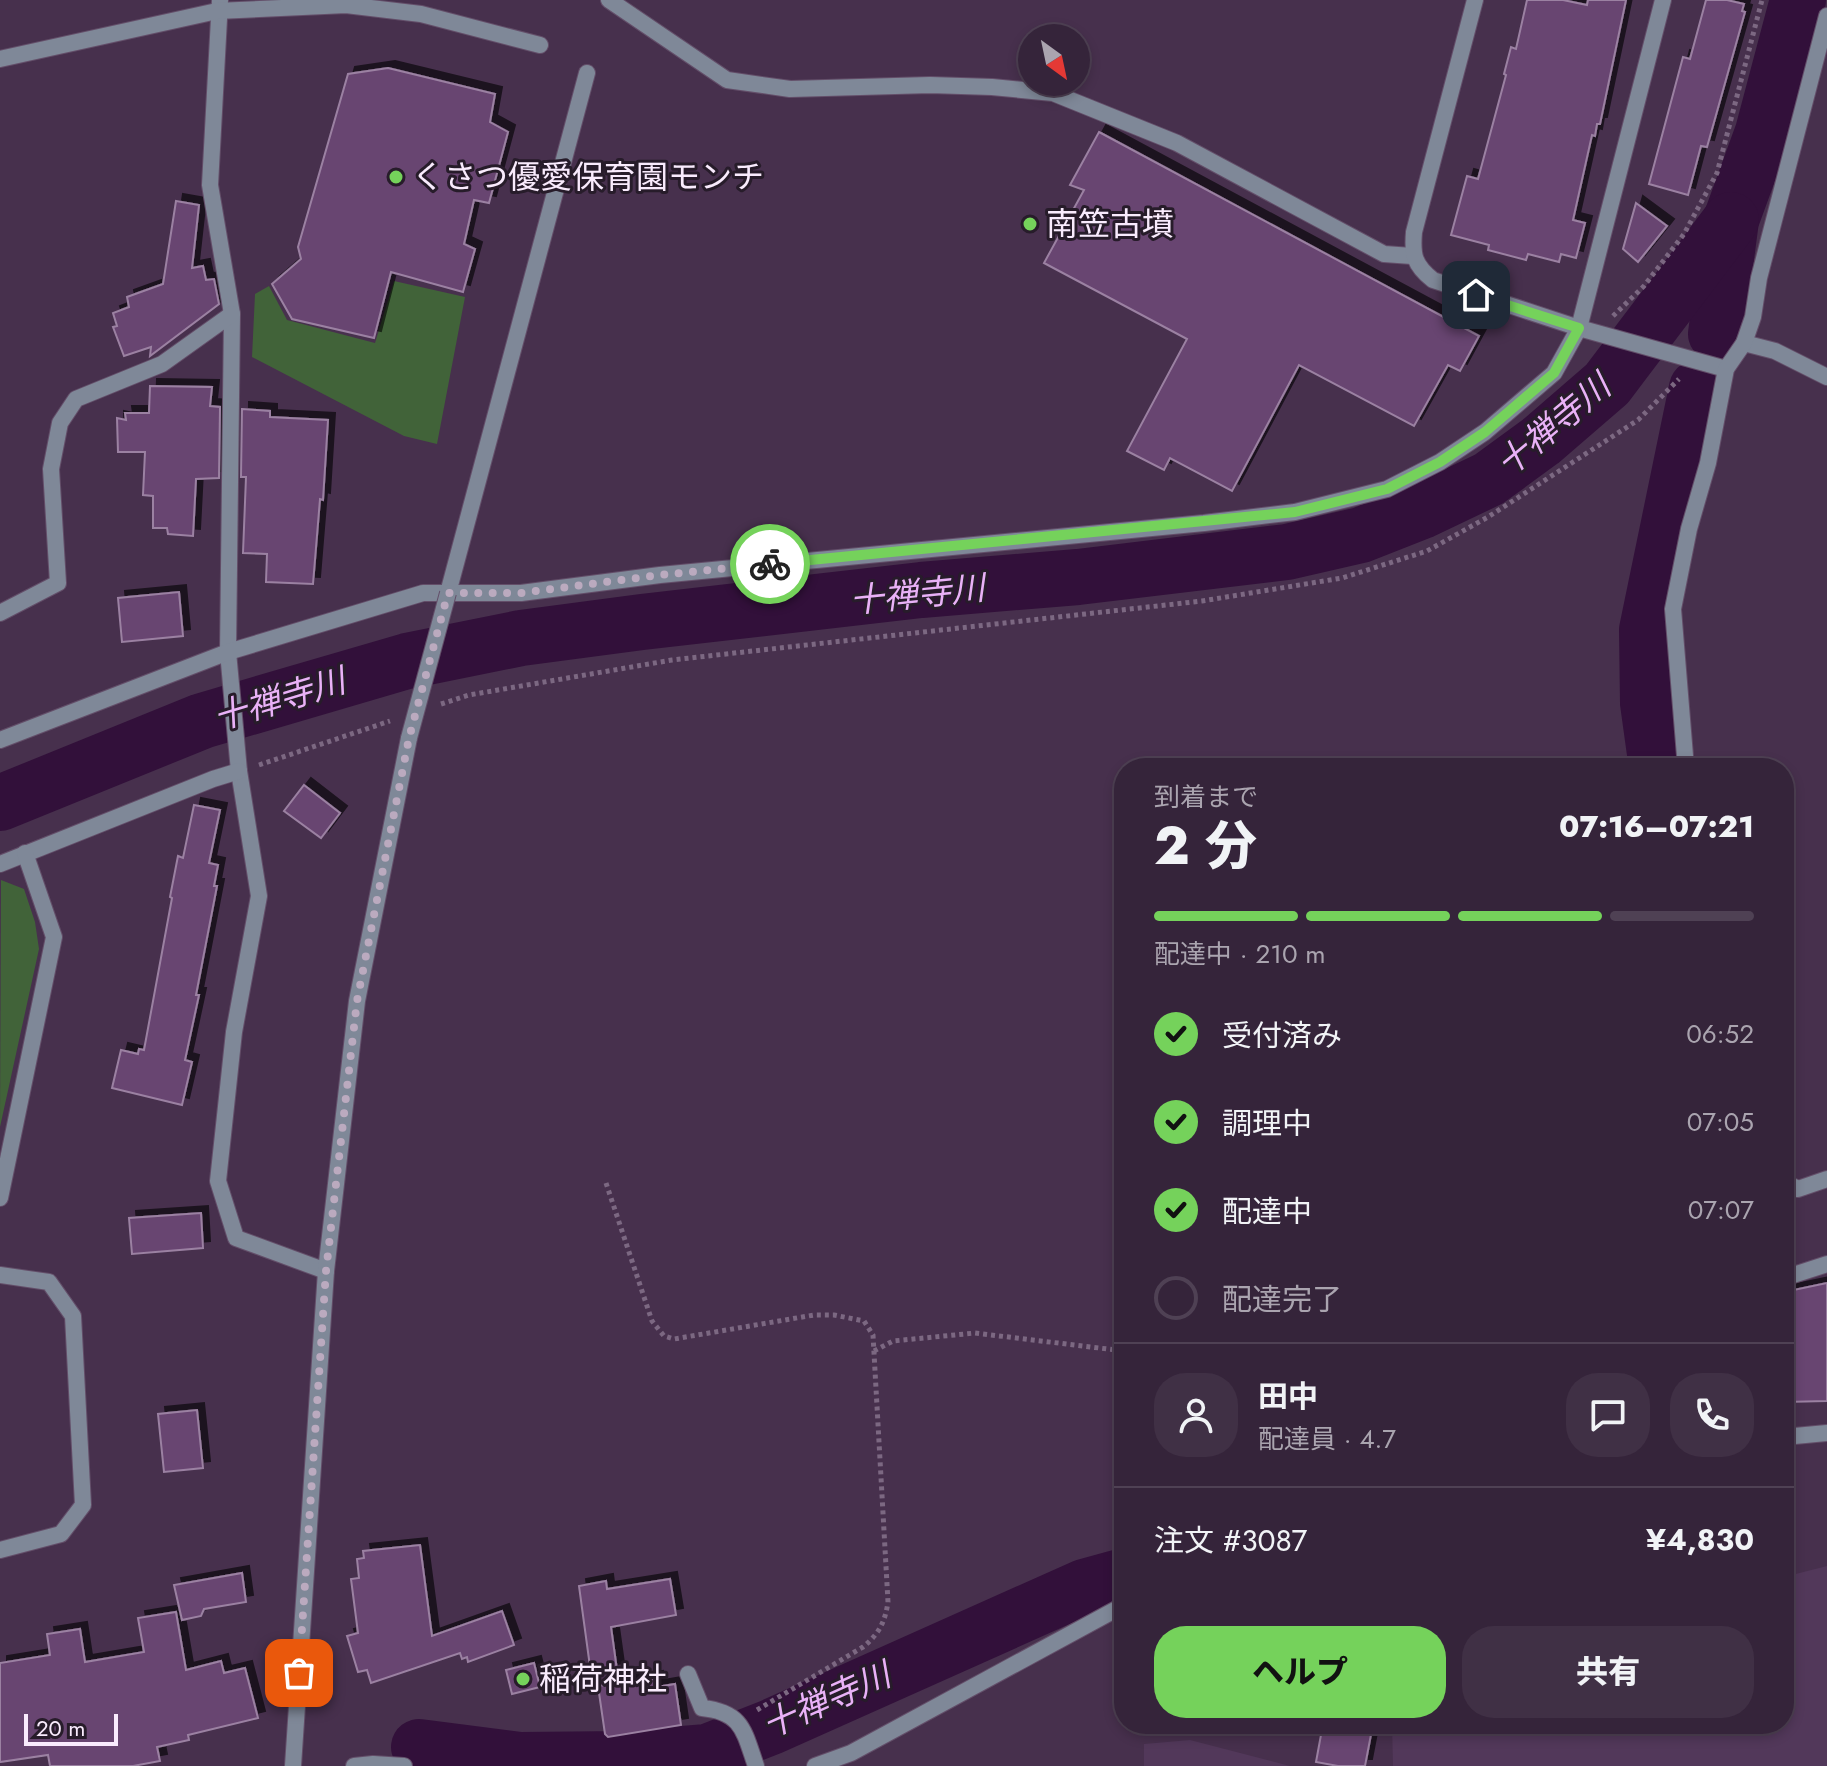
<!DOCTYPE html>
<html lang="ja">
<head>
<meta charset="utf-8">
<style>
	:root { --surface:#35243a; --page:#403045; --text:#f1f3f6; --muted:#aaa4af; --line:#4f4154; --accent:#75d25b }
	body { margin:0; font-family:Jost,"Noto Sans JP",sans-serif; background:var(--page); color:var(--text); height:100vh; display:flex; flex-direction:column; font-size:30px; white-space:nowrap }
	* { box-sizing:border-box; margin:0 }
	p { font-size:26px; color:var(--muted) }
	.icon { flex:none; width:44px; height:44px; fill:none; stroke:currentColor; stroke-width:2; stroke-linecap:round; stroke-linejoin:round }
	.map { position:relative; flex:1; overflow:hidden }
	.details { position:absolute; left:1114px; top:758px; width:680px; height:976px; display:flex; flex-direction:column; background:var(--surface); border-radius:32px; box-shadow:0 4px 12px #0003,0 0 0 2px var(--line) }
	.details>* { flex:none }
	.needle { width:52px; rotate:147deg }
	.tools { position:absolute; left:1018px; top:24px; display:grid; gap:16px }
	.tools a { display:grid; place-items:center; width:72px; height:72px; border-radius:50%; background:var(--surface); box-shadow:0 4px 12px #0003,0 0 0 2px var(--line); font-size:40px }
	.scale { position:absolute; left:24px; bottom:20px; width:94px; box-sizing:border-box; padding-left:8px; border:4px solid #f9ebfd; border-top:0; font-size:22px; line-height:28px; white-space:nowrap; color:#f9ebfd; -webkit-text-stroke:6px #271c2a; paint-order:stroke }
	.pin { position:absolute; display:grid; place-items:center; width:68px; height:68px; color:#fff; margin:-34px; border-radius:16px; box-shadow:0 4px 12px #0006 }
	.courier { position:absolute; display:grid; place-items:center; width:80px; height:80px; margin:-40px; border:6px solid #75d25b; border-radius:50%; background:#fff; color:#222; box-shadow:0 2px 10px #0007 }
	.summary em { font-style:normal; font-weight:800 }
	.summary div { display:flex; flex-direction:column-reverse }
	.summary { display:flex; align-items:center; justify-content:space-between; height:136px; padding:0 40px }
	h1 { font-size:52px; font-weight:800; line-height:60px }
	.bar { display:grid; grid-template-columns:repeat(4,1fr); gap:12px 8px; align-content:center; height:96px; padding:0 40px }
	.bar i { height:10px; border-radius:6px; background:var(--line) }
	.bar .selected { background:var(--accent) }
	.bar p { grid-column:span 4 }
	.line { display:flex; align-items:center; gap:20px; padding:0 40px; border-top:2px solid var(--line) }
	.line div { flex:1 }
	.round { display:grid; place-items:center; flex:none; width:84px; height:84px; border-radius:32px; background:var(--page) }
	ol { padding:0 40px; list-style:none }
	li { display:flex; align-items:center; gap:24px; height:88px }
	li p { margin-inline-start:auto }
	li .icon { padding:8px; border-radius:50%; background:var(--accent); color:#111; stroke-width:4 }
	li:last-child { color:var(--muted) }
	li i { width:44px; height:44px; border:4px solid var(--line); border-radius:50% }
	.button { display:flex; gap:16px; margin-top:auto; padding:16px 40px }
	.button a { flex:1; height:92px; border-radius:32px; background:var(--accent); color:#111; font-size:32px; font-weight:800; line-height:92px; text-align:center }
	.button a+a { background:var(--page); color:var(--text) }
	.map>svg:first-child { display:block }
	.built { fill:#52385a }
	.green { fill:#416339 }
	.lines { fill:none; stroke-linecap:round; stroke-linejoin:round }
	.river { stroke:#32103a; stroke-width:56 }
	.building { fill:#684471; stroke:#9b81a2; stroke-width:2; filter:url(#shadow) }
	.service-casing { stroke:#634e69; stroke-width:18 }
	.minor-casing { stroke:#634e69; stroke-width:18 }
	.tertiary-casing { stroke:#634e69; stroke-width:18 }
	.path { stroke:#7c6882; stroke-width:5; stroke-dasharray:4 4; stroke-linecap:butt }
	.service { stroke:#7f8898; stroke-width:16 }
	.minor { stroke:#7f8898; stroke-width:16 }
	.tertiary { stroke:#7f8898; stroke-width:16 }
	.tertiary-bridge-casing { stroke:#634e69; stroke-width:18; stroke-linecap:butt }
	.tertiary-bridge { stroke:#7f8898; stroke-width:16 }
	.done { stroke:#bbaabf; stroke-width:8; stroke-dasharray:0 14.4 }
	.route { stroke:#75d25b; stroke-width:10 }
	.poi-dot { fill:#75d25b; stroke:#271c2a; stroke-width:3 }
	.labels { text-anchor:middle; stroke-width:6; stroke-linejoin:round; paint-order:stroke }
	.poi-label { font-size:32px; fill:#f9ebfd; stroke:#271c2a; text-anchor:start }
	.water-label { font-size:34px; font-style:italic; fill:#e9b1f7; stroke:#271c2a }
</style>
</head>
<body>
<div class="map">
<svg width="1827" height="1766" viewBox="0 0 1827 1766">
	<defs>
		<filter id="shadow"><feDropShadow dx="7" dy="-7" stdDeviation="0" flood-color="#0009"/></filter>
	</defs>
	<rect width="100%" height="100%" fill="#47304d"/>
	<g class="built">
		<polygon points="1827,1566 1827,1766 1393,1766 1392,1724 1784,1724 1784,1577"/>
		<polygon points="1190,1740 1290,1766 1144,1766 1144,1744"/>
	</g>
	<g class="green">
		<polygon points="394,281 465,297 437,444 404,436 252,357 255,294 269,286 287,320 375,343"/>
		<polygon points="1,880 24,889 35,922 39,949 0,1127"/>
	</g>
	<g class="lines">
		<g class="river">
			<polyline points="1716,334 1731,220 1763,132 1798,0"/>
			<polyline points="1657,768 1648,703 1647,630 1697,388"/>
			<polyline points="0,803 202,721 407,661 521,638 642,622 921,590 1078,577 1287,552 1361,535 1422,511 1489,479 1541,441 1607,384 1731,220"/>
			<polyline points="419,1747 520,1760 625,1759 707,1752 771,1727 1084,1587 1124,1576"/>
		</g>
	</g>
	<g class="building">
		<polygon points="1527,0 1563,0 1587,5 1588,0 1626,0 1600,124 1597,124 1595,136 1592,135 1573,220 1585,223 1576,258 1561,254 1559,262 1528,254 1526,260 1488,250 1489,245 1451,235 1467,176 1478,179 1506,75 1504,74 1511,47 1516,49"/>
		<polygon points="1706,0 1727,0 1744,4 1742,11 1745,12 1707,147 1701,146 1688,195 1649,184 1683,57 1690,59"/>
		<polygon points="388,68 495,94 490,122 508,132 489,203 474,200 464,244 475,249 463,292 391,272 374,338 292,319 272,284 301,259 298,247 348,74"/>
		<polygon points="1099,132 1479,336 1460,371 1448,365 1414,426 1299,365 1232,491 1170,458 1164,470 1127,451 1187,339 1044,263 1084,190 1070,185"/>
		<polygon points="176,201 199,205 192,268 203,266 206,280 214,279 219,304 150,356 151,347 124,356 113,327 117,326 113,313 129,307 127,297 163,284"/>
		<polygon points="1636,203 1667,226 1638,262 1623,249"/>
		<polygon points="150,386 212,387 210,406 220,407 219,478 196,479 193,536 168,534 167,528 153,528 153,496 143,495 145,452 118,452 117,418 126,420 125,413 149,413"/>
		<polygon points="242,409 270,411 270,417 328,420 323,500 320,499 313,584 266,582 267,554 243,553 246,477 241,477"/>
		<polygon points="179,592 183,636 122,642 118,598"/>
		<polygon points="304,785 340,813 321,838 284,811"/>
		<polygon points="194,805 220,810 209,863 218,865 214,886 217,886 196,995 199,995 185,1060 192,1062 182,1105 112,1088 121,1050 138,1054 139,1049 144,1050 172,898 170,897 178,856 183,858"/>
		<polygon points="201,1213 203,1248 132,1254 129,1218"/>
		<polygon points="1827,1283 1827,1401 1784,1402 1784,1292"/>
		<polygon points="197,1410 203,1468 164,1472 158,1414"/>
		<polygon points="420,1545 432,1636 502,1611 514,1645 468,1662 467,1657 462,1659 460,1653 371,1683 367,1670 358,1672 347,1636 358,1633 351,1579 359,1578 357,1559 364,1558 363,1551"/>
		<polygon points="242,1573 246,1602 204,1609 201,1616 182,1620 174,1585"/>
		<polygon points="670,1579 676,1615 611,1627 617,1670 591,1674 579,1586 606,1581 607,1589"/>
		<polygon points="176,1612 186,1670 221,1661 224,1673 245,1668 258,1718 188,1735 189,1740 157,1747 160,1761 133,1766 50,1766 48,1755 0,1762 0,1663 50,1655 47,1634 80,1629 85,1662 144,1652 138,1618"/>
		<polygon points="534,1663 540,1687 512,1694 506,1670"/>
		<polygon points="656,1678 657,1687 675,1684 681,1725 608,1737 605,1734 598,1686"/>
		<polygon points="1323,1724 1373,1724 1365,1766 1338,1766 1316,1762"/>
	</g>
	<g class="lines">
		<defs>
			<g id="service">
				<polyline points="1784,1182 1798,1189 1827,1179"/>
				<path d="M688,1674L702,1708C743,1712 744,1732 756,1766"/>
			</g>
			<g id="minor">
				<polyline points="220,0 210,185 232,314 228,652 239,771 259,896 234,1032 218,1181 236,1238 326,1271"/>
				<polyline points="609,0 727,80 790,89 930,85 992,87 1053,93 1177,143 1384,254 1412,256"/>
				<polyline points="0,59 217,11 346,5 421,14 540,45"/>
				<polyline points="1579,328 1726,369"/>
				<polyline points="1744,343 1775,351 1827,377"/>
				<polyline points="0,613 58,583 51,469 60,423 76,399 162,364 232,314"/>
				<polyline points="0,740 228,652 423,593 521,593 660,575 1204,523 1295,512 1387,489 1440,462 1485,432 1554,373 1579,328 1663,0"/>
				<polyline points="1686,768 1673,609 1689,529 1708,463 1726,369 1744,343 1753,317 1759,278 1827,16"/>
				<polyline points="0,864 213,779 239,771"/>
				<polyline points="0,1198 54,937 25,853"/>
				<polyline points="0,1275 49,1282 73,1316 83,1505 61,1534 0,1550"/>
				<polyline points="1784,1278 1827,1264"/>
				<polyline points="1784,1437 1827,1433"/>
				<polyline points="354,1766 373,1764 404,1766"/>
				<polyline points="815,1766 851,1753 1124,1605"/>
			</g>
			<g id="tertiary">
				<path d="M1475,0L1414,232C1412,255 1414,265 1433,280L1579,328"/>
				<polyline points="448,593 587,73"/>
				<polyline points="293,1766 326,1271 357,1001 409,738"/>
			</g>
		</defs>
		<use href="#service" class="service-casing"/>
		<use href="#minor" class="minor-casing"/>
		<use href="#tertiary" class="tertiary-casing"/>
		<g class="path">
			<polyline points="1613,316 1644,286 1684,234 1717,173 1762,0"/>
			<polyline points="441,704 469,695 672,660 1202,601 1342,578 1427,551 1488,517 1638,420 1679,379"/>
			<polyline points="259,765 390,721"/>
			<path d="M606,1183L652,1321L664,1336L674,1339L814,1315H834L864,1321L873,1335L888,1602C885,1622 879,1634 863,1647L757,1710"/>
			<polyline points="874,1351 893,1341 975,1333 1124,1351"/>
		</g>
		<use href="#service" class="service"/>
		<use href="#minor" class="minor"/>
		<use href="#tertiary" class="tertiary"/>
		<defs>
			<polyline id="tertiary-bridge" points="409,738 448,593"/>
		</defs>
		<use href="#tertiary-bridge" class="tertiary-bridge-casing"/>
		<use href="#tertiary-bridge" class="tertiary-bridge"/>
	</g>
	<g class="lines">
		<polyline class="done" points="299,1673 326,1271 357,1001 409,738 448,593 521,593 660,575 770,564"/>
		<polyline class="route" points="770,564 1295,512 1387,489 1440,462 1485,432 1554,373 1579,328 1476,295"/>
	</g>
	<g class="poi-dot">
		<circle cx="396" cy="177" r="8"/>
		<circle cx="1030" cy="224" r="8"/>
		<circle cx="523" cy="1679" r="8"/>
	</g>
	<g class="labels">
		<g class="poi-label">
			<text x="412" y="188">くさつ優愛保育園モンチ</text>
			<text x="1046" y="235">南笠古墳</text>
			<text x="539" y="1690">稲荷神社</text>
		</g>
		<g class="water-label">
			<text transform="translate(1553 425) rotate(-40)" y="12">十禅寺川</text>
			<text transform="translate(917 594) rotate(-6)" y="12">十禅寺川</text>
			<text transform="translate(279 699) rotate(-17)" y="12">十禅寺川</text>
			<text transform="translate(826 1700) rotate(-24)" y="12">十禅寺川</text>
		</g>
	</g>
</svg>
<div class="tools">
<a><svg class="needle" viewBox="-14 -14 28 28"><path d="M0-13l5 13h-10z" fill="#e53935"/><path d="M0 13l5-13h-10z" fill="#aaa4af"/></svg></a>
</div>
<div class="scale">20 m</div>
<div class="pin" style="left:299px;top:1673px;background:#ea580c"><svg class="icon" aria-label="bag" viewBox="0 0 24 24"><path d="M5 8h14l-1 12H6zM9 8a3 3 0 0 1 6 0"/></svg></div>
<div class="pin" style="left:1476px;top:295px;background:#1f2937"><svg class="icon" aria-label="home" viewBox="0 0 24 24"><path d="M3 11l9-7 9 7M6 9v11h12V9"/></svg></div>
<div class="courier" style="left:770px;top:564px"><svg class="icon" aria-label="bike" viewBox="0 0 24 24"><circle cx="6" cy="16" r="4"/><circle cx="18" cy="16" r="4"/><path d="M6 16l4-8h5l3 8M10 8l3 8H6M13 5h3"/></svg></div>
<section class="details">
<div class="summary"><div><h1>2 分</h1><p>到着まで</p></div><em>07:16–07:21</em></div>
<div class="bar"><i class="selected"></i><i class="selected"></i><i class="selected"></i><i></i><p>配達中 · 210 m</p></div>
<ol>
<li><svg class="icon" aria-label="check" viewBox="0 0 24 24"><path d="M5 12l5 5 9-10"/></svg>受付済み<p>06:52</p></li>
<li><svg class="icon" aria-label="check" viewBox="0 0 24 24"><path d="M5 12l5 5 9-10"/></svg>調理中<p>07:05</p></li>
<li><svg class="icon" aria-label="check" viewBox="0 0 24 24"><path d="M5 12l5 5 9-10"/></svg>配達中<p>07:07</p></li>
<li><i></i>配達完了</li>
</ol>
<div class="line" style="height:144px"><a class="round"><svg class="icon" aria-label="person" viewBox="0 0 24 24"><circle cx="12" cy="8" r="4"/><path d="M4 21q1-7 8-7t8 7"/></svg></a><div><b>田中</b><p>配達員 · 4.7</p></div><a class="round"><svg class="icon" aria-label="chat" viewBox="0 0 24 24"><path d="M4 5h16v11H9l-5 4z"/></svg></a><a class="round"><svg class="icon" aria-label="phone" viewBox="0 0 24 24"><path d="M5 4h4l2 5-3 2q2 4 5 5l2-3 5 2v4C11 20 4 13 5 4z"/></svg></a></div>
<div class="line" style="height:104px"><div>注文 #3087</div><b>¥4,830</b></div>
<div class="button"><a>ヘルプ</a><a>共有</a></div>
</section>
</div>
</body>
</html>
